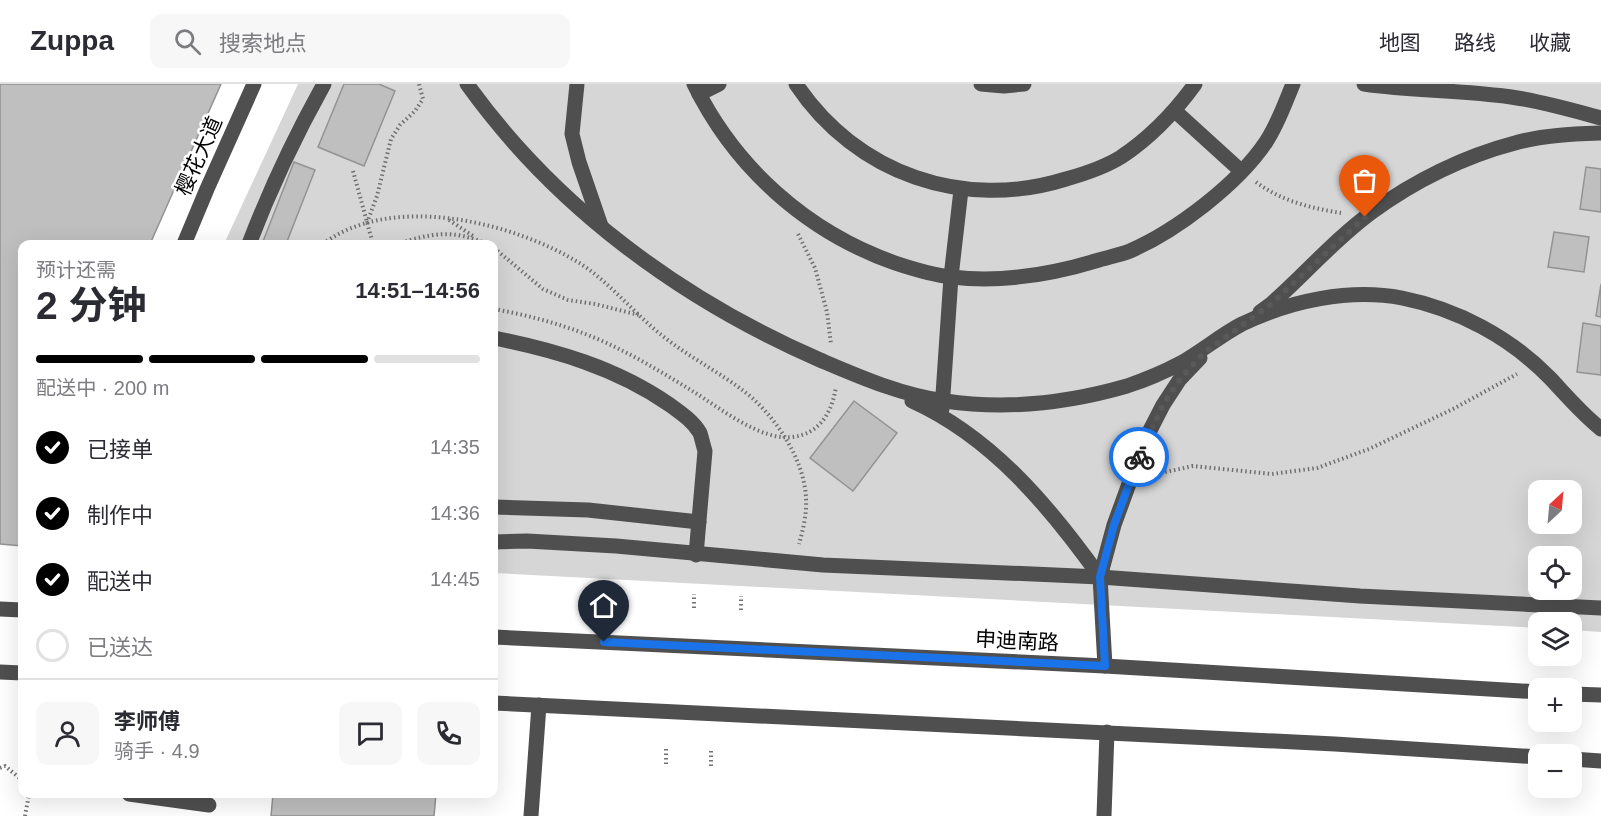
<!DOCTYPE html>
<html lang="zh">
<head>
<meta charset="utf-8">
<style>
	:root { --surface:#fff; --page:#f7f7f7; --text:#2b2b33; --muted:#7c7c81; --line:#e1e1e2; --accent:#000 }
	body { margin:0; font-family:Arial,"Noto Sans SC",sans-serif; background:var(--page); color:var(--text); height:100vh; display:flex; flex-direction:column; font-size:22px; white-space:nowrap }
	* { box-sizing:border-box; margin:0 }
	p { font-size:20px; color:var(--muted) }
	.icon { flex:none; width:33px; height:33px; fill:none; stroke:currentColor; stroke-width:2; stroke-linecap:round; stroke-linejoin:round }
	.map { position:relative; flex:1; overflow:hidden }
	.details { position:absolute; left:18px; top:156px; width:480px; height:558px; display:flex; flex-direction:column; background:var(--surface); border-radius:12px; box-shadow:0 6px 24px #0002 }
	.details>* { flex:none }
	.needle { width:39px; rotate:26deg }
	.fabs { position:absolute; left:1528px; top:396px; display:grid; gap:12px }
	.fabs a { display:grid; place-items:center; width:54px; height:54px; border-radius:12px; background:var(--surface); box-shadow:0 6px 24px #0002; font-size:30px }
	.pin { position:absolute; display:grid; place-items:center; width:51px; height:51px; color:#fff; margin:-62px -26px; border-radius:50% 50% 50% 0; rotate:-45deg; box-shadow:0 0 6px #0007 }
	.pin .icon { rotate:45deg }
	.courier { position:absolute; display:grid; place-items:center; width:60px; height:60px; margin:-30px; border:4px solid #1a73e8; border-radius:50%; background:#fff; color:#222; box-shadow:0 2px 8px #0007 }
	.overview em { font-style:normal; font-weight:700 }
	.overview div { display:flex; flex-direction:column-reverse }
	.overview { display:flex; align-items:center; justify-content:space-between; height:102px; padding:0 18px }
	h1 { font-size:39px; font-weight:700; line-height:45px }
	.bar { display:grid; grid-template-columns:repeat(4,1fr); gap:9px 6px; align-content:center; height:72px; padding:0 18px }
	.bar i { height:8px; border-radius:4px; background:var(--line) }
	.bar .selected { background:var(--accent) }
	.bar p { grid-column:span 4 }
	.line { display:flex; align-items:center; gap:15px; padding:0 18px; border-top:2px solid var(--line) }
	.line div { flex:1 }
	.round { display:grid; place-items:center; flex:none; width:63px; height:63px; border-radius:12px; background:var(--page) }
	ol { padding:0 18px; list-style:none }
	li { display:flex; align-items:center; gap:18px; height:66px }
	li p { margin-inline-start:auto }
	li .icon { padding:6px; border-radius:50%; background:var(--accent); color:#fff; stroke-width:4 }
	li:last-child { color:var(--muted) }
	li i { width:33px; height:33px; border:3px solid var(--line); border-radius:50% }
	header { display:flex; align-items:center; gap:36px; box-sizing:border-box; height:84px; padding:0 30px; background:var(--surface); border-bottom:2px solid var(--line) }
	header strong { font-size:28px }
	nav { display:flex; gap:33px; margin-inline-start:auto; font-size:21px }
	.search { width:420px; height:54px; background:var(--page); display:flex; align-items:center; gap:15px; box-sizing:border-box; padding:0 21px; border-radius:12px; color:var(--muted); font-size:22px }
	.map>svg:first-child { display:block }
	.green { fill:#d6d6d6; fill-rule:evenodd }
	.building { fill:#bfbfbf; stroke:#939393; stroke-width:1.5 }
	.lines { fill:none; stroke-linecap:round; stroke-linejoin:round }
	.path { stroke:#717171; stroke-width:4; stroke-dasharray:1.5 3; stroke-linecap:butt }
	.minor { stroke:#4f4f4f; stroke-width:15 }
	.done { stroke:#595959; stroke-width:6; stroke-dasharray:0 10.8 }
	.route { stroke:#1a73e8; stroke-width:8 }
	.labels { text-anchor:middle; stroke-width:5; stroke-linejoin:round; paint-order:stroke }
	.street-label { font-size:21px; fill:#000; stroke:#fff }
</style>
</head>
<body>
<header>
<strong>Zuppa</strong>
<div class="search"><svg class="icon" aria-label="search" viewBox="0 0 24 24"><circle cx="10" cy="10" r="6"/><path d="M15 15l6 6"/></svg>搜索地点</div>
<nav><a>地图</a><a>路线</a><a>收藏</a></nav>
</header>
<div class="map">
<svg width="1601" height="732" viewBox="0 0 1601 732">
	<rect width="100%" height="100%" fill="#fff"/>
	<path class="green" d="M298,0H1601V548L1572,546V538H1539V544L494,489V160H224ZM1539,406H1572V440H1539ZM1539,472H1572V506H1539Z"/>
	<g class="building">
		<polygon points="0,0 221,0 150,160 22,160 22,462 0,460"/>
		<polygon points="344,0 379,0 395,7 364,82 318,63"/>
		<polygon points="294,78 315,86 286,160 262,160"/>
		<polygon points="1586,83 1601,85 1601,128 1580,125"/>
		<polygon points="1554,148 1589,153 1584,188 1548,183"/>
		<polygon points="1601,200 1601,233 1596,232"/>
		<polygon points="1583,239 1601,242 1601,291 1577,288"/>
		<polygon points="854,317 897,349 853,407 810,374"/>
		<polygon points="273,710 436,710 434,732 271,732"/>
	</g>
	<g class="lines">
		<g class="path">
			<polyline points="353,87 373,160"/>
			<path d="M1256,98C1281,117 1311,124 1341,129"/>
			<polyline points="449,136 473,152"/>
			<polyline points="367,139 377,112 391,55 400,41 415,27 423,15 419,0"/>
			<polyline points="798,150 815,184 827,228 831,260"/>
			<path d="M323,160C391,108 514,138 581,180C610,199 632,227 659,249C684,270 714,285 741,305C773,328 805,375 806,415C807,429 803,446 799,460"/>
			<path d="M397,160C432,149 453,145 487,160"/>
			<polyline points="494,164 543,205 568,216 595,220 639,231"/>
			<path d="M494,225C538,233 583,246 623,267C647,279 671,294 694,308C720,324 761,357 792,353C820,350 832,328 836,303"/>
			<polyline points="1152,391 1193,382 1272,390 1317,384 1369,365 1453,325 1517,290"/>
			<polyline points="694,524 694,510"/>
			<polyline points="741,526 741,512"/>
			<polyline points="666,680 666,663"/>
			<polyline points="711,682 711,664"/>
			<polyline points="0,684 5,682 22,696"/>
			<polyline points="25,732 29,710"/>
		</g>
		<g class="minor">
			<path d="M467,0C556,124 682,216 820,276C860,293 901,311 945,317C1006,326 1068,319 1127,302C1145,296 1164,288 1181,279C1202,267 1221,251 1242,240C1290,217 1349,204 1402,214C1457,225 1510,253 1550,294C1566,311 1582,330 1601,345"/>
			<polyline points="577,0 572,50 579,78 601,142"/>
			<path d="M694,0C735,84 807,148 895,179C913,185 932,191 952,193C1000,199 1053,190 1099,176C1109,173 1120,171 1130,167C1176,147 1238,100 1266,58C1278,40 1285,19 1293,0"/>
			<path d="M796,0C856,90 964,127 1066,95C1084,90 1105,83 1121,73C1151,53 1174,29 1195,0"/>
			<polyline points="981,0 1004,2 1024,0"/>
			<path d="M1364,0C1413,7 1462,6 1511,13C1541,17 1572,26 1601,34"/>
			<polyline points="699,10 719,0"/>
			<polyline points="1175,27 1241,87"/>
			<polyline points="184,160 207,105 254,0"/>
			<path d="M249,160C270,105 295,52 324,0"/>
			<path d="M1260,228L1271,220C1305,190 1335,155 1372,128C1414,97 1465,72 1515,59C1543,51 1573,50 1601,49"/>
			<path d="M494,254C555,266 617,284 670,321C681,329 693,337 700,349C702,355 703,361 705,367L696,471"/>
			<path d="M912,317C992,353 1050,423 1100,493"/>
			<polyline points="942,325 951,193 961,106"/>
			<polyline points="494,423 588,426 699,438"/>
			<polyline points="494,458 527,457 616,462 823,481 1100,493 1360,512 1601,524"/>
			<polyline points="0,525 22,526"/>
			<polyline points="494,553 1105,582 1539,608"/>
			<polyline points="1105,582 1100,493 1114,441 1145,356 1163,321 1180,295 1200,274"/>
			<polyline points="0,588 22,589"/>
			<polyline points="1572,610 1601,611"/>
			<polyline points="494,619 1335,660 1539,673"/>
			<polyline points="1572,675 1601,677"/>
			<polyline points="129,710 209,721"/>
			<polyline points="531,732 539,621"/>
			<polyline points="1104,732 1107,648"/>
		</g>
	</g>
	<g class="lines">
		<polyline class="done" points="1139,373 1163,321 1180,295 1204,269 1271,220 1365,133"/>
		<polyline class="route" points="604,558 1105,582 1100,493 1114,441 1139,373"/>
	</g>
	<g class="labels">
		<g class="street-label">
			<text transform="translate(199 72) rotate(-66)" y="7">樱花大道</text>
			<text transform="translate(1017 557) rotate(3)" y="7">申迪南路</text>
		</g>
	</g>
</svg>
<div class="fabs">
<a><svg class="needle" viewBox="-14 -14 28 28"><path d="M0-13l5 13h-10z" fill="#e53935"/><path d="M0 13l5-13h-10z" fill="#7c7c81"/></svg></a>
<a><svg class="icon" aria-label="locate" viewBox="0 0 24 24"><circle cx="12" cy="12" r="6"/><path d="M12 2v4M12 18v4M2 12h4M18 12h4"/></svg></a>
<a><svg class="icon" aria-label="layers" viewBox="0 0 24 24"><path d="M12 4l9 5-9 5-9-5zM3 14l9 5 9-5"/></svg></a>
<a>+</a>
<a>−</a>
</div>
<div class="pin" style="left:1365px;top:133px;background:#ea580c"><svg class="icon" aria-label="bag" viewBox="0 0 24 24"><path d="M5 8h14l-1 12H6zM9 8a3 3 0 0 1 6 0"/></svg></div>
<div class="pin" style="left:604px;top:558px;background:#1f2937"><svg class="icon" aria-label="home" viewBox="0 0 24 24"><path d="M3 11l9-7 9 7M6 9v11h12V9"/></svg></div>
<div class="courier" style="left:1139px;top:373px"><svg class="icon" aria-label="bike" viewBox="0 0 24 24"><circle cx="6" cy="16" r="4"/><circle cx="18" cy="16" r="4"/><path d="M6 16l4-8h5l3 8M10 8l3 8H6M13 5h3"/></svg></div>
<section class="details">
<div class="overview"><div><h1>2 分钟</h1><p>预计还需</p></div><em>14:51–14:56</em></div>
<div class="bar"><i class="selected"></i><i class="selected"></i><i class="selected"></i><i></i><p>配送中 · 200 m</p></div>
<ol>
<li><svg class="icon" aria-label="check" viewBox="0 0 24 24"><path d="M5 12l5 5 9-10"/></svg>已接单<p>14:35</p></li>
<li><svg class="icon" aria-label="check" viewBox="0 0 24 24"><path d="M5 12l5 5 9-10"/></svg>制作中<p>14:36</p></li>
<li><svg class="icon" aria-label="check" viewBox="0 0 24 24"><path d="M5 12l5 5 9-10"/></svg>配送中<p>14:45</p></li>
<li><i></i>已送达</li>
</ol>
<div class="line" style="height:108px"><a class="round"><svg class="icon" aria-label="person" viewBox="0 0 24 24"><circle cx="12" cy="8" r="4"/><path d="M4 21q1-7 8-7t8 7"/></svg></a><div><b>李师傅</b><p>骑手 · 4.9</p></div><a class="round"><svg class="icon" aria-label="chat" viewBox="0 0 24 24"><path d="M4 5h16v11H9l-5 4z"/></svg></a><a class="round"><svg class="icon" aria-label="phone" viewBox="0 0 24 24"><path d="M5 4h4l2 5-3 2q2 4 5 5l2-3 5 2v4C11 20 4 13 5 4z"/></svg></a></div>
</section>
</div>
</body>
</html>
